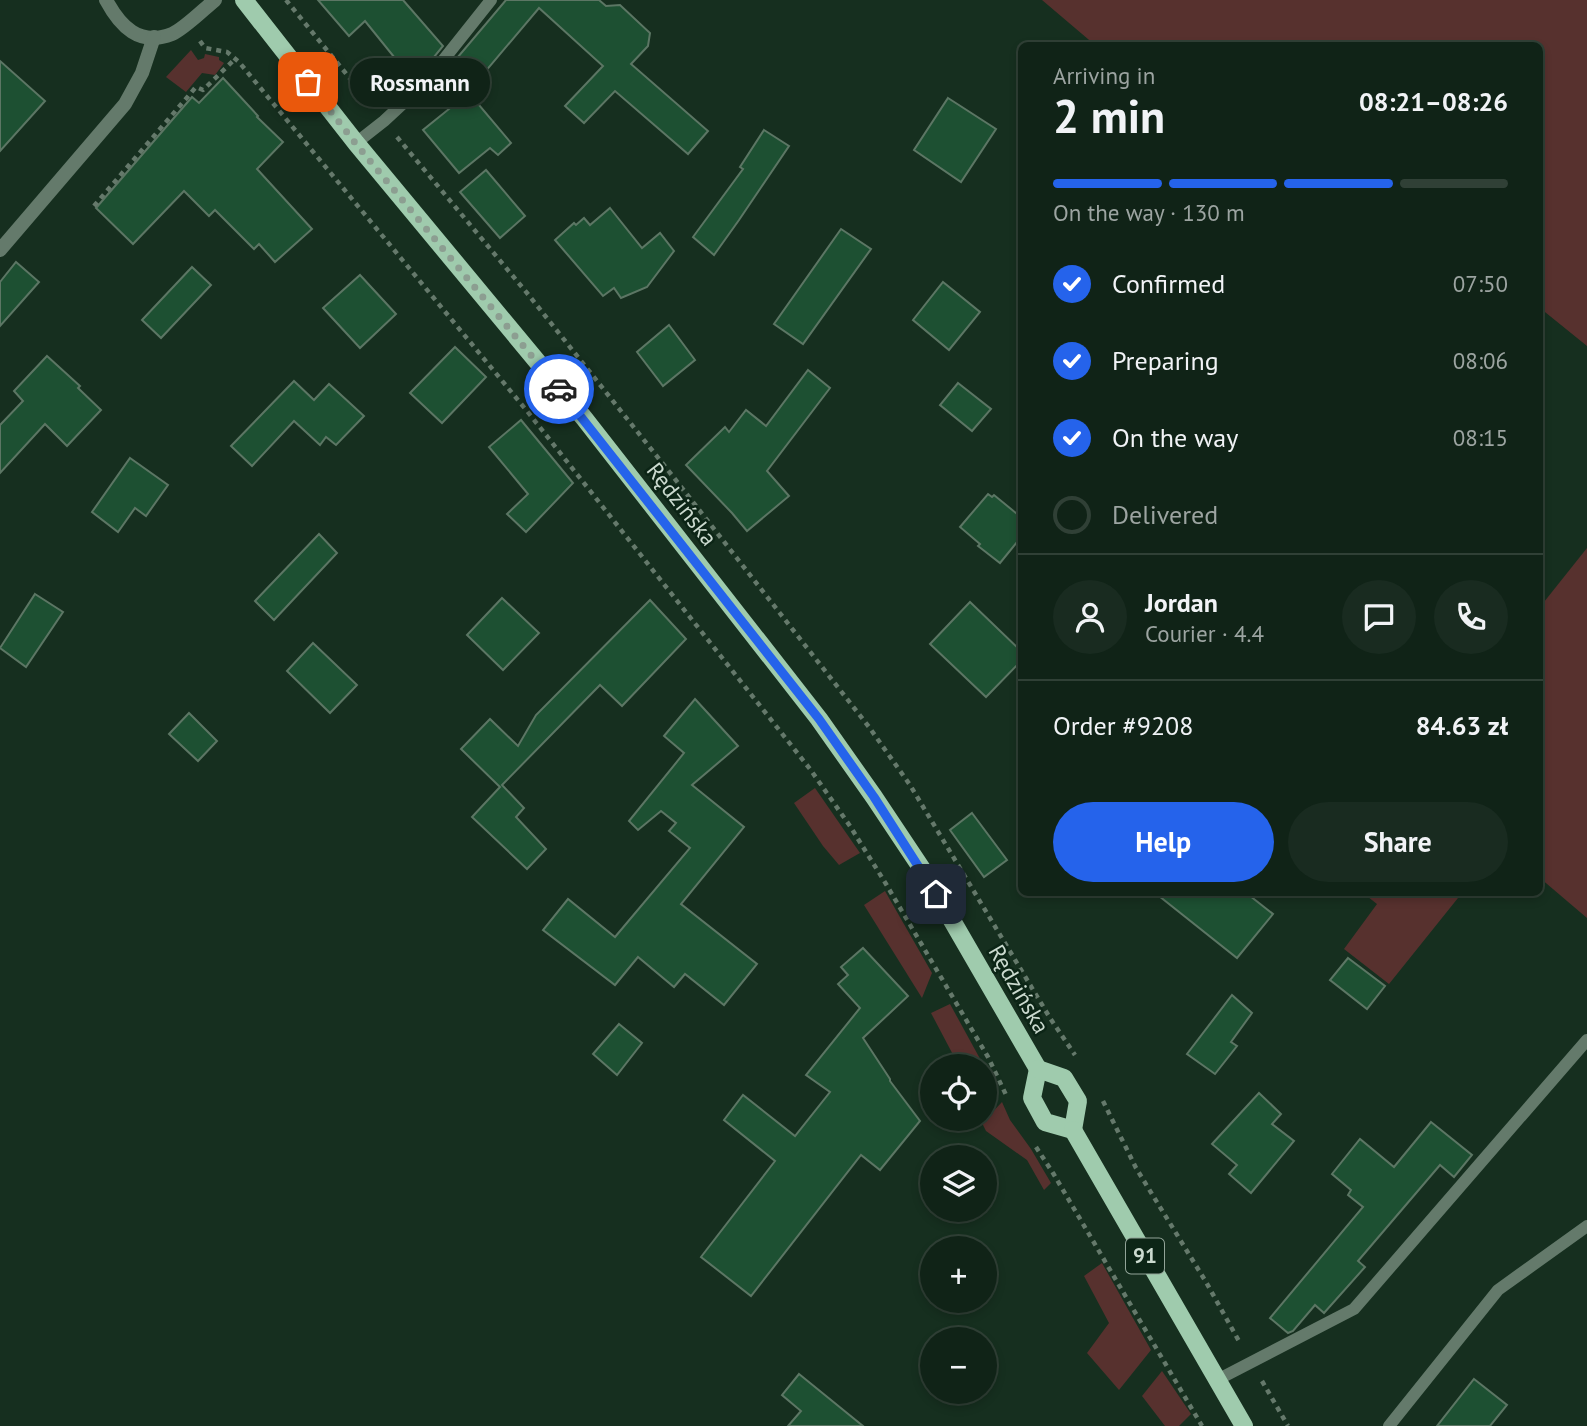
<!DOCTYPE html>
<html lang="en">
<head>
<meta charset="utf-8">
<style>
	:root { --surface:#102317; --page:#192b20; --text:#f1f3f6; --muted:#9ca4a1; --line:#304036; --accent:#2563eb }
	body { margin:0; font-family:"PT Sans",sans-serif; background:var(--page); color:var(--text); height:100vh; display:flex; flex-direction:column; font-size:26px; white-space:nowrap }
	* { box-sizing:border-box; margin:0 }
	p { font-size:23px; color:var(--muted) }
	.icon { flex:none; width:38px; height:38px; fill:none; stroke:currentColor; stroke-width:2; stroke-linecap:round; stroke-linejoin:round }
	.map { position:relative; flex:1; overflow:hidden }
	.sheet { position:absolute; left:1018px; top:42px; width:525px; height:854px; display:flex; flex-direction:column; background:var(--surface); border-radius:10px; box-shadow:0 4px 10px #0003,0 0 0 2px var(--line) }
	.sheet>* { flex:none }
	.buttons { position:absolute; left:920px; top:1054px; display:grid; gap:14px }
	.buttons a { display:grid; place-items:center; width:77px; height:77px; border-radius:50%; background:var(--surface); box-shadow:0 4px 10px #0003,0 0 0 2px var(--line); font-size:35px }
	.pin { position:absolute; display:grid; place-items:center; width:60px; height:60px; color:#fff; margin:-30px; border-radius:14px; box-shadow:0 4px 10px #0006 }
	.courier { position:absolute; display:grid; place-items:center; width:70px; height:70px; margin:-35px; border:5px solid #2563eb; border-radius:50%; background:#fff; color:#222; box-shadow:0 2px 9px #0007 }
	.bubble { position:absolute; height:49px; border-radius:24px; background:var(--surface); box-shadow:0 4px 10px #0003,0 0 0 2px var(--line); font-size:23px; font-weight:600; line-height:49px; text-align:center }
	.head em { font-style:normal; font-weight:600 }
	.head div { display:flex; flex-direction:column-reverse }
	.head { display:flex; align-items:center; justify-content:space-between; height:119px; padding:0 35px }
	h1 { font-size:46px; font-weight:600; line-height:52px }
	.bar { display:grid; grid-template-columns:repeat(4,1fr); gap:10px 7px; align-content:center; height:84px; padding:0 35px }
	.bar i { height:9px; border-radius:5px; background:var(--line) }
	.bar .on { background:var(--accent) }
	.bar p { grid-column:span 4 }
	.line { display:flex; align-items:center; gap:18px; padding:0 35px; border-top:2px solid var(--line) }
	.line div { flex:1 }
	.round { display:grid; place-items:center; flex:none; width:74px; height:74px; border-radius:37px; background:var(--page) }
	ol { padding:0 35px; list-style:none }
	li { display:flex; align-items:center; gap:21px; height:77px }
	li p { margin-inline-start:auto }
	li .icon { padding:7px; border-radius:50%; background:var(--accent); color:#fff; stroke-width:4 }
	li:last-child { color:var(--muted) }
	li i { width:38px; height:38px; border:4px solid var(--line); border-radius:50% }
	.button { display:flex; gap:14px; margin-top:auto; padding:14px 35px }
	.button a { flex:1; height:80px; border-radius:42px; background:var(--accent); color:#fff; font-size:28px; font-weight:600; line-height:80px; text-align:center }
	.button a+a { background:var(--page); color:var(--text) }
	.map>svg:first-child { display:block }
	.green { fill:#57312e }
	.building { fill:#1d5032; stroke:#5c7664; stroke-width:2 }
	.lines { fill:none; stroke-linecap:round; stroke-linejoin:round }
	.path { stroke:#65796b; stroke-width:4.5; stroke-dasharray:5 5; stroke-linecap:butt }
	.lane { stroke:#647a6b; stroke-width:12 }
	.street { stroke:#647a6b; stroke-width:14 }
	.primary { stroke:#9fcbad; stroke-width:18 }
	.done { stroke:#8c9e91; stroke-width:7; stroke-dasharray:0 12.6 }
	.route { stroke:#2563eb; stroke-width:9 }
	.labels { text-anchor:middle; stroke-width:5; stroke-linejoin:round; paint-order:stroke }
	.shield { fill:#0c2516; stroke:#92a498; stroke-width:2 }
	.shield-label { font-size:21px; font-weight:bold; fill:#cbdacf }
	.street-label { font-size:23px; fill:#cbdacf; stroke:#0c2516 }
</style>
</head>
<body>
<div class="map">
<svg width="1587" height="1426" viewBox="0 0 1587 1426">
	<rect width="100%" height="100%" fill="#162f1f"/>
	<g class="green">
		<polygon points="1042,0 1587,0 1587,346 1540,308 1540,46 1095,45"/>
		<polygon points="191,50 198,60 204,58 205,54 219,57 219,60 224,63 215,75 202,73 186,92 166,77"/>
		<polygon points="1587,548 1587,918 1540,878 1540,607"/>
		<polygon points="815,788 860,853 839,865 823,846 794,803"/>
		<polygon points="885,891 932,973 922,998 864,905"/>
		<polygon points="1363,893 1462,893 1389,984 1344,949 1377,904"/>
		<polygon points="950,1004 984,1066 959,1066 931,1013"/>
		<polygon points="1002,1102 1010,1120 1031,1149 1051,1183 1044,1190 1027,1160 986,1131 982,1123"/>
		<polygon points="1102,1263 1151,1350 1119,1390 1087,1353 1109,1323 1084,1276"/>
		<polygon points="1162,1371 1191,1414 1179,1426 1165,1426 1142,1396"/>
	</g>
	<g class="building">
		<polygon points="318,0 403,0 443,46 417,78 409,70 407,73 365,21 349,36"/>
		<polygon points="506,0 599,0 606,6 620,5 650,33 648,46 631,64 708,131 688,154 615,91 584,123 565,106 603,66 539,8 468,92 511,143 498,155 490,148 459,173 423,130 449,109 430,90"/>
		<polygon points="0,61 45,101 0,151"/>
		<polygon points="223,78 258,116 257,117 283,142 257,169 312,229 275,262 259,244 254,249 215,210 209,216 184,191 133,244 96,208 192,97 199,103"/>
		<polygon points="948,98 996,129 961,182 914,150"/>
		<polygon points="764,130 789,146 739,220 714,255 693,237 743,169 740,167"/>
		<polygon points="486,170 525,216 500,238 460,192"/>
		<polygon points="610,208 642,248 660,233 674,251 647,287 621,298 614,288 603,296 555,240 574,223 576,225 584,218 590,225"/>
		<polygon points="841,229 871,249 803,344 774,324"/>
		<polygon points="16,262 39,282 0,326 0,282"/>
		<polygon points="192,267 211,285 161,338 142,320"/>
		<polygon points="360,275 396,314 360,348 323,308"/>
		<polygon points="943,282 980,312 949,350 913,320"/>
		<polygon points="669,325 695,360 663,386 637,352"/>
		<polygon points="455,347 486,377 442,423 410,393"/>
		<polygon points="47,356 80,386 78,388 101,410 67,446 45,424 0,473 0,425 23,401 14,391"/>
		<polygon points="808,370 830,388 767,471 789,496 747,531 732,513 686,465 725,427 729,432 746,410 766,426"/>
		<polygon points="294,381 314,400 329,384 364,416 336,445 326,437 320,445 294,421 252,466 231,446"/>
		<polygon points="958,383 991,409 972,431 940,405"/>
		<polygon points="521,420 573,483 526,532 507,514 528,494 489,447"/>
		<polygon points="130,458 168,485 146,516 135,508 118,532 92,512"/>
		<polygon points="988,494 992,497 994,495 1022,518 1022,536 1000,563 978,546 980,544 960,527"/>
		<polygon points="319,534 337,553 274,620 255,601"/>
		<polygon points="35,594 63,612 26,667 0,648"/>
		<polygon points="502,598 539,633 503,670 467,635"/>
		<polygon points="650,600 686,639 622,706 600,685 502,785 524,808 516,817 546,849 527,869 472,817 500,787 461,749 490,719 518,746 536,715"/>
		<polygon points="970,602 1022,652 1022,660 986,697 930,644"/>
		<polygon points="313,643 357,685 330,713 287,671"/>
		<polygon points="695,699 738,746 692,785 744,827 681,904 757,964 724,1005 685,974 674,987 638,957 615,985 543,930 568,899 615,937 690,848 669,831 676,823 661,811 638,830 629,821 684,753 664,736"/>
		<polygon points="189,713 217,741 198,761 169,734"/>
		<polygon points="972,813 1007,860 984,877 950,830"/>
		<polygon points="1154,892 1245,892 1273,914 1237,958"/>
		<polygon points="863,948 908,996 863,1038 890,1079 890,1081 920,1121 880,1170 861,1155 751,1296 701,1257 775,1161 724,1120 743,1095 795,1136 830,1092 806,1075 860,1008 838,984 848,975 841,967"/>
		<polygon points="1348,958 1385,986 1367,1009 1330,980"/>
		<polygon points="1232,995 1252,1013 1231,1042 1237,1046 1215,1074 1187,1054"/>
		<polygon points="619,1024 642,1043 617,1075 593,1054"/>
		<polygon points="1259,1093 1281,1114 1272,1124 1294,1141 1251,1193 1229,1174 1237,1165 1212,1144"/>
		<polygon points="1431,1122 1472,1155 1454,1177 1440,1165 1358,1261 1365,1267 1324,1313 1315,1305 1293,1331 1288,1333 1270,1318 1363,1207 1348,1195 1351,1190 1332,1174 1360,1139 1394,1167"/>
		<polygon points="799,1374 863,1426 788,1426 801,1411 782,1395"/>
		<polygon points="1474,1379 1507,1405 1490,1426 1437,1426"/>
	</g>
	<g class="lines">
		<g class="path">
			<polyline points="286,0 370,103"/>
			<polyline points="200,41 205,48 227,52 239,62 527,411 810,769 850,826 886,884 988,1057 1007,1097"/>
			<polyline points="397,137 527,293 671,474 869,727 910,785 1050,1018 1075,1055"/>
			<polyline points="94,206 196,87 203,90 235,59"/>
			<polyline points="1103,1101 1136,1168 1206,1282 1240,1343"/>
			<polyline points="1036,1147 1053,1173 1202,1426"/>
			<polyline points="1262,1381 1288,1426"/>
		</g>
		<g class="lane">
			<polyline points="356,143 384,121 425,83 491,0"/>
			<polyline points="1217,1380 1354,1309 1587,1040"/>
			<polyline points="1389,1426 1498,1290 1587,1226"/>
		</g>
		<g class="street">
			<path d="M106,0C120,26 139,47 172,34C184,29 204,9 215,0"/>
			<polyline points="0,250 125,104 142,73 154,37"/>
		</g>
		<g class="primary">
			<polyline points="244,0 356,143 584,418 819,719 874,797 924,872 1038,1069"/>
			<polyline points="1038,1069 1032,1098 1045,1122 1073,1130"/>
			<polyline points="1038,1069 1064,1078 1078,1101 1073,1130"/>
			<polyline points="1073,1130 1244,1426"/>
		</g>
	</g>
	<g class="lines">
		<polyline class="done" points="308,82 356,144 559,389"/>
		<polyline class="route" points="559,389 819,719 874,797 936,894"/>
	</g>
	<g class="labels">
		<rect class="shield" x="1126" y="1238.5" width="38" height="35" rx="5"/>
		<g class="shield-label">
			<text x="1145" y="1263">91</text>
		</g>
		<g class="street-label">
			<text transform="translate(682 504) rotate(52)" y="8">Rędzińska</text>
			<text transform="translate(1019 989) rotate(60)" y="8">Rędzińska</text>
		</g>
	</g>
</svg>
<div class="buttons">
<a><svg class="icon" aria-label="locate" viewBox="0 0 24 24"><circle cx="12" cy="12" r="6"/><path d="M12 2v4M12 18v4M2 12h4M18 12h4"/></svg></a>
<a><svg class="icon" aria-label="layers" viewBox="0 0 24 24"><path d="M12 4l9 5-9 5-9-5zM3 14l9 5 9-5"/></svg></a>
<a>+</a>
<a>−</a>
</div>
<div class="pin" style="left:308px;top:82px;background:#ea580c"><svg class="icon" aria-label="bag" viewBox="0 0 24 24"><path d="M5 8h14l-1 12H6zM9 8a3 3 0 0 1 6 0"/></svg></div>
<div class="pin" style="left:936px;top:894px;background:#1f2937"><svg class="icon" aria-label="home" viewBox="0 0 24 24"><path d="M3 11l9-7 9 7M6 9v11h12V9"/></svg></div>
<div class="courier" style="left:559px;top:389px"><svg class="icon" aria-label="car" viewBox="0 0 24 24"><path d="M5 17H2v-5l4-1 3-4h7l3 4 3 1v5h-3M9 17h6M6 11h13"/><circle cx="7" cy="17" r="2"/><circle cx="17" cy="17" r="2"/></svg></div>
<div class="bubble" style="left:350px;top:58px;width:140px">Rossmann</div>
<section class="sheet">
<div class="head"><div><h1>2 min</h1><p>Arriving in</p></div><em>08:21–08:26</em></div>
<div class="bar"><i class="on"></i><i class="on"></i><i class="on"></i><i></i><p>On the way · 130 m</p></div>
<ol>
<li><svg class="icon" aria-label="check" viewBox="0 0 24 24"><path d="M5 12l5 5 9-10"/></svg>Confirmed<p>07:50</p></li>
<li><svg class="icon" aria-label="check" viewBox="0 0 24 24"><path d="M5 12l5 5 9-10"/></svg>Preparing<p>08:06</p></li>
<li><svg class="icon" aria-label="check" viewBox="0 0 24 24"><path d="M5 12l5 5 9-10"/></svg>On the way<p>08:15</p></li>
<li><i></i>Delivered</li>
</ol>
<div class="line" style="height:126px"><a class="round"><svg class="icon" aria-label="person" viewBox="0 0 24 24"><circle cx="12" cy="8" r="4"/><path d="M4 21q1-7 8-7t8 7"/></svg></a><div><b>Jordan</b><p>Courier · 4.4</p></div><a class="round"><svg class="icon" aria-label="chat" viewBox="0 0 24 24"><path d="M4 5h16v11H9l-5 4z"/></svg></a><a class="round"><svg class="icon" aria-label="phone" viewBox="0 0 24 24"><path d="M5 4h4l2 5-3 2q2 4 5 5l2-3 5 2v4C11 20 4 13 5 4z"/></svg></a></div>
<div class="line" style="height:91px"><div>Order #9208</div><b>84.63 zł</b></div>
<div class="button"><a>Help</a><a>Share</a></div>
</section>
</div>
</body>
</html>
